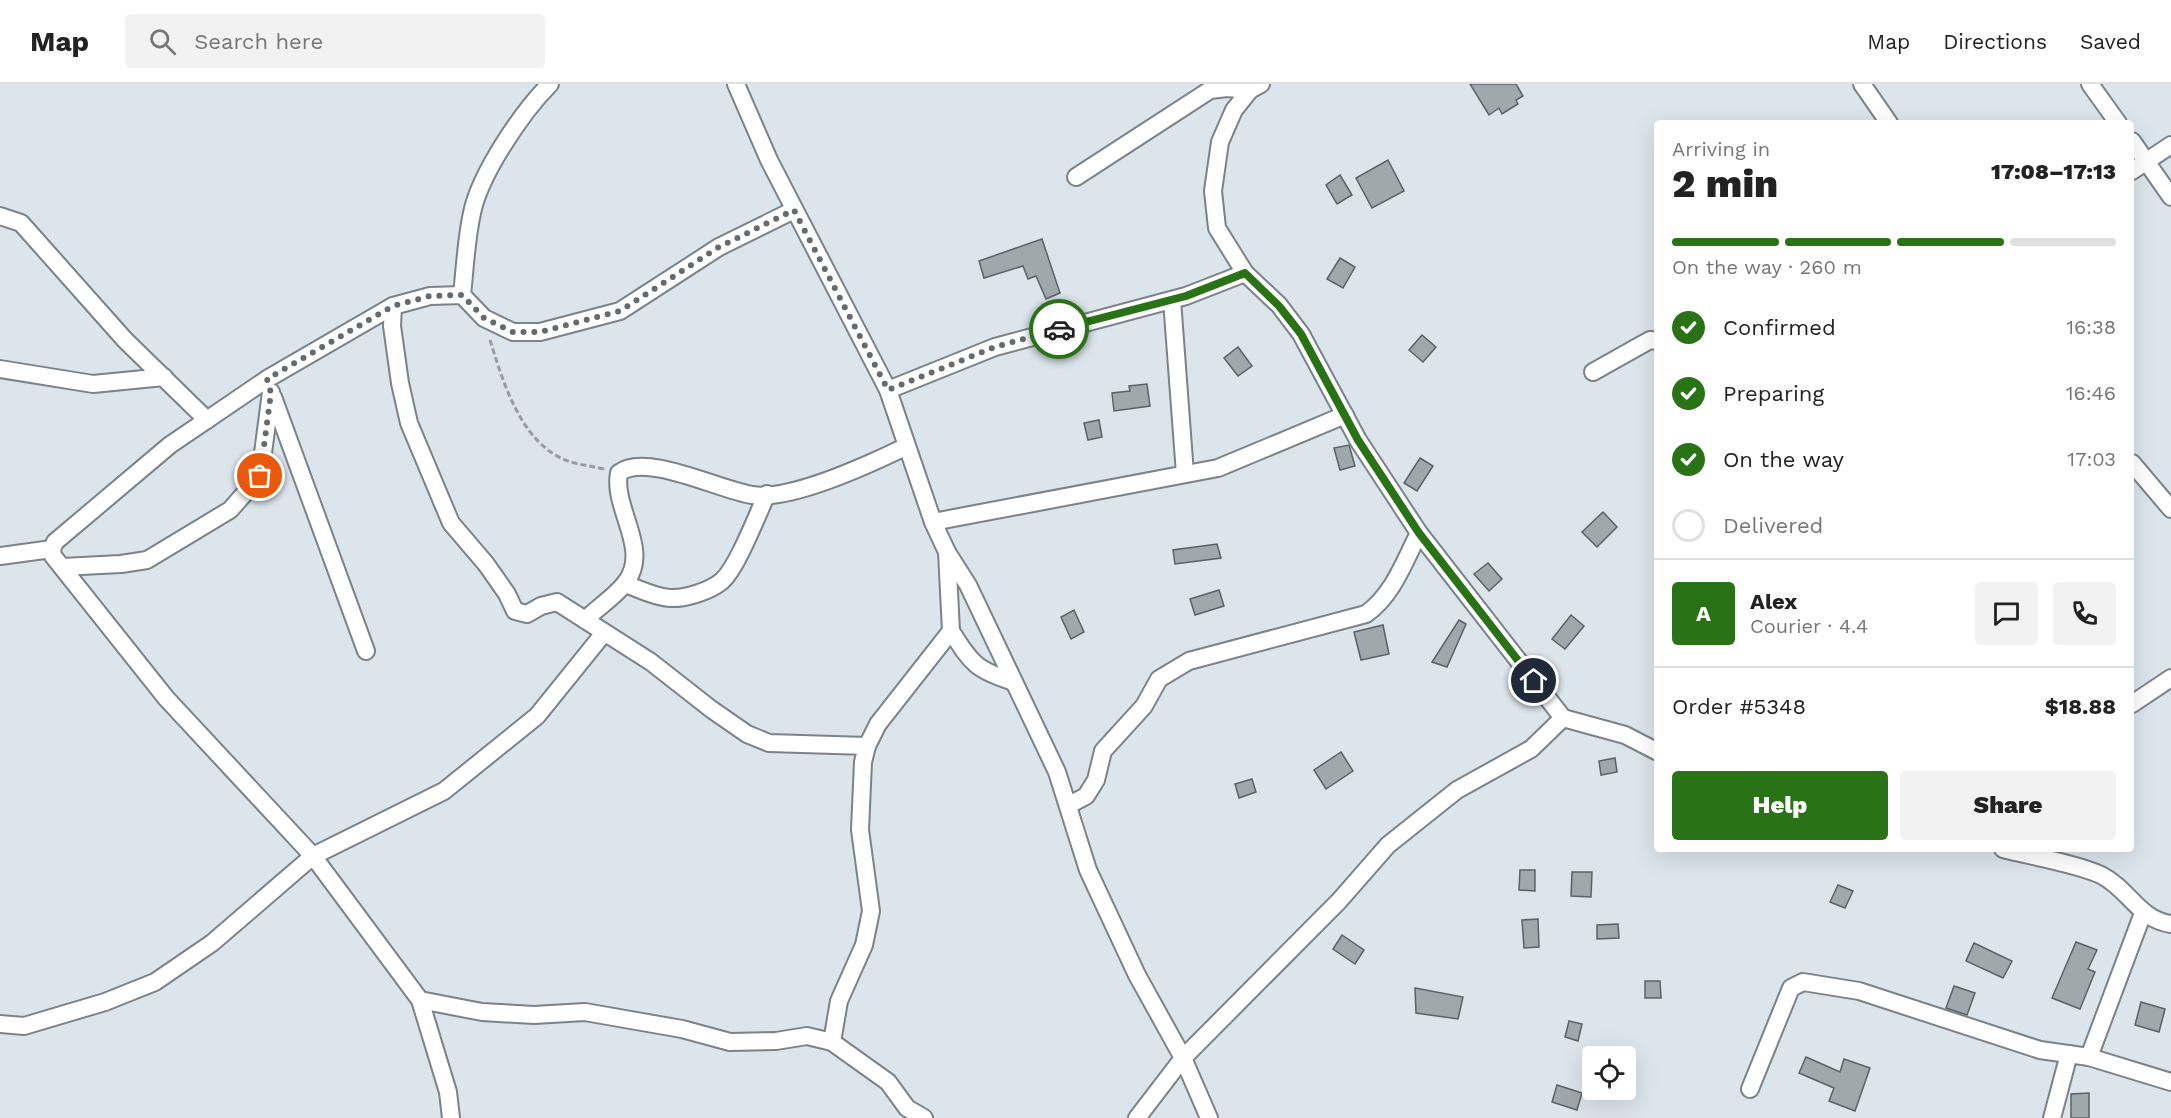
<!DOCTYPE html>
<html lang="en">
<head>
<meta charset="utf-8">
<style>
	:root { --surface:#fff; --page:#f2f2f2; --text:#222; --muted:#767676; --line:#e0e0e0; --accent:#297316 }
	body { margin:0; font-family:"Work Sans",sans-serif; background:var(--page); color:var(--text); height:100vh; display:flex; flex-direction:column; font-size:22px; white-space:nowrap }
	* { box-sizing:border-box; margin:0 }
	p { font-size:20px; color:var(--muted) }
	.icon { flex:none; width:33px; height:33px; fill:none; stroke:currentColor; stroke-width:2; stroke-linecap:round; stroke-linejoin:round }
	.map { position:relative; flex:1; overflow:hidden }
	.sheet { position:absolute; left:1654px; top:36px; width:480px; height:732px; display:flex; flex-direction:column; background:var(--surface); border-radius:6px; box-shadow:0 6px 24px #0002 }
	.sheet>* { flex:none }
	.controls { position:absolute; left:1582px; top:962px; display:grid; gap:12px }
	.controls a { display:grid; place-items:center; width:54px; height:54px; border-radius:6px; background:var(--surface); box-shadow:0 6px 24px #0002; font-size:30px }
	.pin { position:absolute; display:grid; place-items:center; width:51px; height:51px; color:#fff; margin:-26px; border:3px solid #fff; border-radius:50%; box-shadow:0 2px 6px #0007 }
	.courier { position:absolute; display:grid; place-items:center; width:60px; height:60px; margin:-30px; border:4px solid #297316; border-radius:50%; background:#fff; color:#222; box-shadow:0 2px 8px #0007 }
	.headline em { font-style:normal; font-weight:800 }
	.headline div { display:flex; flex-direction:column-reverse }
	.headline { display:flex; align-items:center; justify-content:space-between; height:102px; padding:0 18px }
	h1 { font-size:39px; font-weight:800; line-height:45px }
	.bar { display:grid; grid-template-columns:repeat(4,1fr); gap:9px 6px; align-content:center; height:72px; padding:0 18px }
	.bar i { height:8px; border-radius:4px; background:var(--line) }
	.bar .current { background:var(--accent) }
	.bar p { grid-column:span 4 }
	.line { display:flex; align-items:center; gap:15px; padding:0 18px; border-top:2px solid var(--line) }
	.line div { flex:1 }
	.round { display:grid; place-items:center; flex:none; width:63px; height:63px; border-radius:6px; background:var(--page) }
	ol { padding:0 18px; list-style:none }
	li { display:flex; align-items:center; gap:18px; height:66px }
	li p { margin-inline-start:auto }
	li .icon { padding:6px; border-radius:50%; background:var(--accent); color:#fff; stroke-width:4 }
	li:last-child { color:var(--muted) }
	li i { width:33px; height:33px; border:3px solid var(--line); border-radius:50% }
	.action { display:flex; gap:12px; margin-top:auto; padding:12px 18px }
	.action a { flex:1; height:69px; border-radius:6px; background:var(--accent); color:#fff; font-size:24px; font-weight:800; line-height:69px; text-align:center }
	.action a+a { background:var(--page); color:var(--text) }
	header { display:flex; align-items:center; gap:36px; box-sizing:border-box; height:84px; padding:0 30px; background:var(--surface); border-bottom:2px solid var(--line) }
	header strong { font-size:28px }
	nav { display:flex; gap:33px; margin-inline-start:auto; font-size:21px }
	.search { width:420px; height:54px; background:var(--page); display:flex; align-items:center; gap:15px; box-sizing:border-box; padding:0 21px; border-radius:6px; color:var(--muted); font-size:22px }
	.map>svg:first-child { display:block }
	.building { fill:#9fa9ad; stroke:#596367; stroke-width:1.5 }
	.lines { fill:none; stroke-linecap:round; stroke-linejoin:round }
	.minor-casing { stroke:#7b8289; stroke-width:20 }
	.path { stroke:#969ca2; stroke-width:3; stroke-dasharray:6 3; stroke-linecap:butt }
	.minor { stroke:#fff; stroke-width:16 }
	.done { stroke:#656a6f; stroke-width:6; stroke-dasharray:0 10.8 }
	.route { stroke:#297316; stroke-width:8 }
</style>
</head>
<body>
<header>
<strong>Map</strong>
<div class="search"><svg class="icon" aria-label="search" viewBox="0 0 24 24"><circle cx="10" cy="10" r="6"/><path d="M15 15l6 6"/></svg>Search here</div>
<nav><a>Map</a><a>Directions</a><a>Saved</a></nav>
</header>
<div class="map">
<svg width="2171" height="1034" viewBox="0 0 2171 1034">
	<rect width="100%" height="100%" fill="#dce4ec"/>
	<g class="building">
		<polygon points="1470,0 1516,0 1523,12 1516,16 1518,20 1502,30 1499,24 1489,31"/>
		<polygon points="1388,76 1404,107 1372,124 1356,94"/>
		<polygon points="1340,91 1352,111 1337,120 1326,101"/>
		<polygon points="1042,155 1060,209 1046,215 1036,192 1028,195 1023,182 984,194 979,177"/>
		<polygon points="1340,174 1355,183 1343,204 1327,195"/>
		<polygon points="1422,251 1436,263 1423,278 1409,266"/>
		<polygon points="1238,263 1252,282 1238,292 1224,274"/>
		<polygon points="1147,300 1150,322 1114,327 1112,309 1130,307 1129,302"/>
		<polygon points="1099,336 1102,353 1088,356 1084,339"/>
		<polygon points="1349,361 1355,382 1340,386 1334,364"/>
		<polygon points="1420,374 1433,382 1417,407 1404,399"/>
		<polygon points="1603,428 1617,443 1597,463 1582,448"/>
		<polygon points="1217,460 1221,474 1175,480 1173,466"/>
		<polygon points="1488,479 1502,495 1489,507 1474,490"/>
		<polygon points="1219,506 1224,522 1195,531 1190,515"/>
		<polygon points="1074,526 1084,548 1071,555 1061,533"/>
		<polygon points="1571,531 1584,542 1565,565 1552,555"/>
		<polygon points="1459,536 1466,540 1447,583 1432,578"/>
		<polygon points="1383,541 1389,570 1361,576 1354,548"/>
		<polygon points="1341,668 1353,687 1326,705 1314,686"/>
		<polygon points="1615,674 1617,688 1601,691 1599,677"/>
		<polygon points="1252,695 1256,708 1239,714 1235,700"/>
		<polygon points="1520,786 1535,786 1535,807 1519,806"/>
		<polygon points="1572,788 1592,788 1591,813 1571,812"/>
		<polygon points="1838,801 1853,807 1845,824 1830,818"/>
		<polygon points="1538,835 1539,863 1524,864 1522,836"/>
		<polygon points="1618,840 1619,854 1597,855 1597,841"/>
		<polygon points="1342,851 1364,866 1355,880 1333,865"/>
		<polygon points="2076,858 2097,866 2088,885 2095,888 2080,925 2052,914"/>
		<polygon points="1974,859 2012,877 2003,894 1966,877"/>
		<polygon points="1645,897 1660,897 1661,914 1645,914"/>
		<polygon points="1954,902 1975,909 1967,931 1946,924"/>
		<polygon points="1415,904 1463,913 1458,935 1416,929"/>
		<polygon points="2141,918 2165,925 2159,948 2135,941"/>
		<polygon points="1569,937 1582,940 1578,957 1565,953"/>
		<polygon points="1806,973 1840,988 1844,975 1870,984 1855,1027 1829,1017 1834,1004 1799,989"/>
		<polygon points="1557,1001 1582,1009 1577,1026 1552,1018"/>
		<polygon points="2089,1009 2089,1034 2071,1034 2071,1010"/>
	</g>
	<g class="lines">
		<defs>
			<g id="minor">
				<polyline points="736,0 769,76 888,306 933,438 947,468 951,547 878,640 867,662 863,678 860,746 871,827 864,861 839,917 832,958"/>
				<polyline points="1261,0 1250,6 1234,26 1220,58 1213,107 1217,144 1245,189 1279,221 1301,250 1358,356 1419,449 1563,634 1625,651 1658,668"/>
				<polyline points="1862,0 1889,39"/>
				<polyline points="2090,0 2118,39"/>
				<polyline points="2132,57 2171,113"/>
				<polyline points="2132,87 2171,61"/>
				<polyline points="1076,93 1210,6 1227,4 1250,6"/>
				<polyline points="0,132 21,139 125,256 207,336"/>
				<path d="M462,211C465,184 466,156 472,129C480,90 522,28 550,0"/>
				<polyline points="1172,216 1185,390"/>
				<polyline points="393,222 392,242 400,299 409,339 451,439 486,480 507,510 515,527 527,530 541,522 557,518 651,578 711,625 747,650 769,659 867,662"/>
				<polyline points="0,285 93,300 164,293"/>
				<polyline points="1593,288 1650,256 1658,257"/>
				<polyline points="888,306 995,263 1186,212 1245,189"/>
				<polyline points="273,313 366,567"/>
				<polyline points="2132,379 2171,425"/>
				<polyline points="933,438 1218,384 1345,331"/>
				<polyline points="947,468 968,501 1057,688 1088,786 1137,891 1183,974 1209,1034"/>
				<polyline points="0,472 52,465"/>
				<polyline points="62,483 121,480 147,476 230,426 260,392 271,308"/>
				<path d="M625,500C640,505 654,513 670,514C685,515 710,507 722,497C738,482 757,431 767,410"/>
				<path d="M585,536C597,524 617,511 626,498C651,465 612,424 619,389C646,368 719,406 752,411C790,417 870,380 905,363"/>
				<path d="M951,547C972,580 976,586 1014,598"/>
				<polyline points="2132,620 2171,594"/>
				<path d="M1069,721L1086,712L1096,696L1103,667L1144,622L1159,595L1189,577L1366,530C1393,511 1404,478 1419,449"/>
				<path d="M2003,765C2030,772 2078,780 2101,791C2129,805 2139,836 2171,840"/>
				<polyline points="420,916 482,928 534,931 585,928 682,945 730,958 776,957 807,952 832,958 888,998 907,1024 924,1034"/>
				<polyline points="0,940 24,942 105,918 155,898 212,859 313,772 444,707 537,632 604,549"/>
				<polyline points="2089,973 2143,829"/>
				<polyline points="1750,1005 1791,904 1803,898 1859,907 2040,966 2089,973 2171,998"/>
				<polyline points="451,1034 448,1008 420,916 313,772 166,614 53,472 52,465 55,458 170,361 267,295 393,222 430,212 462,211 484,234 513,248 540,248 620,227 719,163 794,126"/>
				<polyline points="1137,1034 1183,974 1339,817 1388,761 1457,706 1531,665 1563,634"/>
				<polyline points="2052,1034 2069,970"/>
			</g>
		</defs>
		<use href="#minor" class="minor-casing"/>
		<path class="path" d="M490,256C503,298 521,360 568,377C579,381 592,382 604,385"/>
		<use href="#minor" class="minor"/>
	</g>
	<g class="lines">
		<polyline class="done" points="260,392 271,309 267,295 393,222 430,212 462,211 484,234 498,241 513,248 540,248 620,227 719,163 794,126 888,306 995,263 1059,245"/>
		<polyline class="route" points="1059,245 1186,212 1245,189 1279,222 1301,250 1358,356 1419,449 1534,597"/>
	</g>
</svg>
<div class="controls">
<a><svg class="icon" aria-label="locate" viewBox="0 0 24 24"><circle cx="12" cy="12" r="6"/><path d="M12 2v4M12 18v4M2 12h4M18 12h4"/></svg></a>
</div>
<div class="pin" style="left:260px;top:392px;background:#ea580c"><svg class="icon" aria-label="bag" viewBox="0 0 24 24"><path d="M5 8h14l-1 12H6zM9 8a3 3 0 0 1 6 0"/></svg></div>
<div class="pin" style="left:1534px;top:597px;background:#1f2937"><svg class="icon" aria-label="home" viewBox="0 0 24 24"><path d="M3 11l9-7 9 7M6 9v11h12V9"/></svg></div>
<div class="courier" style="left:1059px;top:245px"><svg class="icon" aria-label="car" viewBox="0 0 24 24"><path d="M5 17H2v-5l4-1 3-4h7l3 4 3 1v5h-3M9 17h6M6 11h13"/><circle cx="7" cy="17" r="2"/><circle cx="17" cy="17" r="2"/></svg></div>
<section class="sheet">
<div class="headline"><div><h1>2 min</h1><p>Arriving in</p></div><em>17:08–17:13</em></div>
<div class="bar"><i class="current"></i><i class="current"></i><i class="current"></i><i></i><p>On the way · 260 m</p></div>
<ol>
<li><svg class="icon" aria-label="check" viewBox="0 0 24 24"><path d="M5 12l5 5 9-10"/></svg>Confirmed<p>16:38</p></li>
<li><svg class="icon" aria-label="check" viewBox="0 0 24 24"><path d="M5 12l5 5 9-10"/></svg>Preparing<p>16:46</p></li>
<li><svg class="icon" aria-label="check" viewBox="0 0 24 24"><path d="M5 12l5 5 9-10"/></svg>On the way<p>17:03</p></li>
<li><i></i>Delivered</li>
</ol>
<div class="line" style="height:108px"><b class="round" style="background:var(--accent);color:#fff">A</b><div><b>Alex</b><p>Courier · 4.4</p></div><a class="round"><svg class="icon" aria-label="chat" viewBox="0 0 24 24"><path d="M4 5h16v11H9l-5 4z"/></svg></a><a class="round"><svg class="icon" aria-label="phone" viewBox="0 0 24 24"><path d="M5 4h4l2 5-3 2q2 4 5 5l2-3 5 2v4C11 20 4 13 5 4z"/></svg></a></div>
<div class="line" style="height:78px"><div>Order #5348</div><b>$18.88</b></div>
<div class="action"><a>Help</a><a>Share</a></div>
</section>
</div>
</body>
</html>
